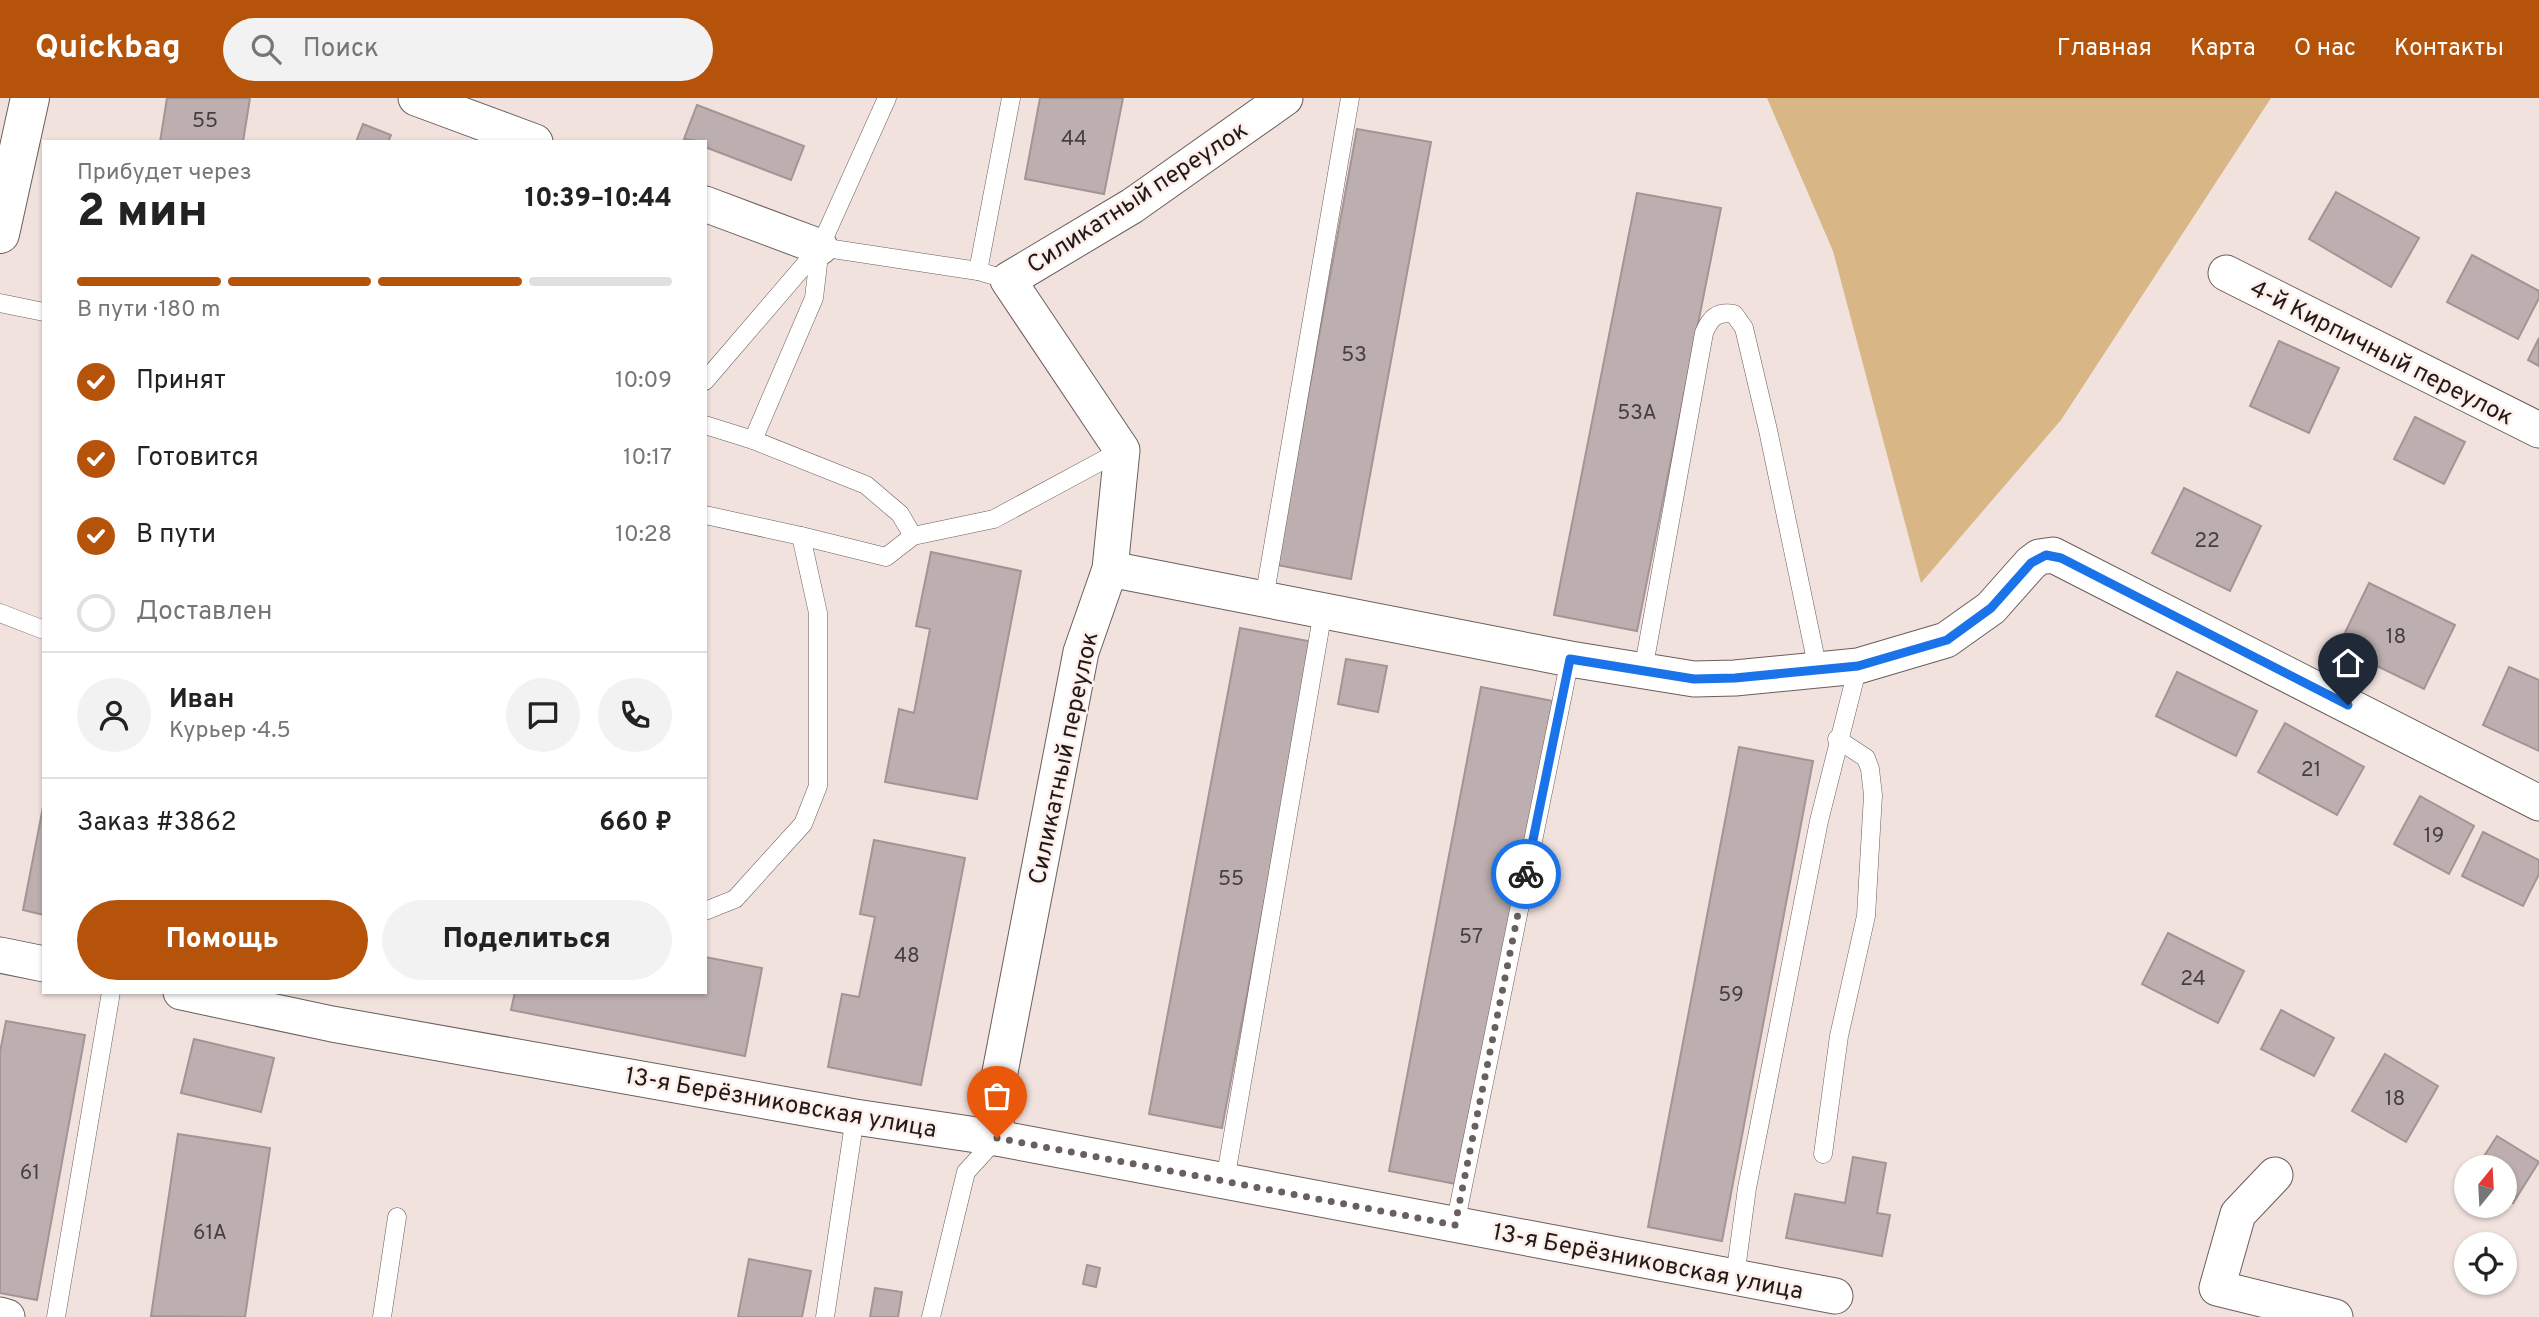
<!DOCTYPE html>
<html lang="ru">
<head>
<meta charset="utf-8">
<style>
	:root { --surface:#fff; --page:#f2f2f2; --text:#222; --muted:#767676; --line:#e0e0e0; --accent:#b45309 }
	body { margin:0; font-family:Overpass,sans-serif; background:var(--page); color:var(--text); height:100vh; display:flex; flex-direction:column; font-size:26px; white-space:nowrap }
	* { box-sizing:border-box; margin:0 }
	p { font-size:23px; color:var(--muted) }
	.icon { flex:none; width:38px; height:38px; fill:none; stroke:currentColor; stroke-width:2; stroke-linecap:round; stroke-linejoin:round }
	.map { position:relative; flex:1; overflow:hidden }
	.details { position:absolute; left:42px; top:42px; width:665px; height:854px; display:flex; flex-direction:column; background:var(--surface); border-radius:0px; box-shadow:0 2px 5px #0004 }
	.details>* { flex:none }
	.needle { width:46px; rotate:18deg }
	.tools { position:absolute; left:2454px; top:1057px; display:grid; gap:14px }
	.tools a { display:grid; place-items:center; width:63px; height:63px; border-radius:50%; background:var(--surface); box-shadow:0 2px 5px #0004; font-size:35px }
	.pin { position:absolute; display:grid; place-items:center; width:60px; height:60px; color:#fff; margin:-72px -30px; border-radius:50% 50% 50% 0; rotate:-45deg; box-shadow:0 0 7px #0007 }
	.pin .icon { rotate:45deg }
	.courier { position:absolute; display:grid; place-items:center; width:70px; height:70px; margin:-35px; border:5px solid #1a73e8; border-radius:50%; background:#fff; color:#222; box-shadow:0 2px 9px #0007 }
	.summary em { font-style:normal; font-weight:800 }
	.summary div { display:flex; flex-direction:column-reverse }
	.summary { display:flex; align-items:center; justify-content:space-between; height:119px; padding:0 35px }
	h1 { font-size:46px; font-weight:800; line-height:52px }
	.bar { display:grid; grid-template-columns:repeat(4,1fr); gap:10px 7px; align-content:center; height:84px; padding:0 35px }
	.bar i { height:9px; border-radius:5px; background:var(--line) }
	.bar .active { background:var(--accent) }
	.bar p { grid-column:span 4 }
	.line { display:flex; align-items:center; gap:18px; padding:0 35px; border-top:2px solid var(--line) }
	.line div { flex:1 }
	.round { display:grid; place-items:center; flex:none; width:74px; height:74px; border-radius:37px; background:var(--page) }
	ol { padding:0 35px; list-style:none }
	li { display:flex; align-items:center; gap:21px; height:77px }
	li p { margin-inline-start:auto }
	li .icon { padding:7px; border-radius:50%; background:var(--accent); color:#fff; stroke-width:4 }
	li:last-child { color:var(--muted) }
	li i { width:38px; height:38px; border:4px solid var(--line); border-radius:50% }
	.primary-button { display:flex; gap:14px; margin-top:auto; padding:14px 35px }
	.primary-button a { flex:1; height:80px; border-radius:42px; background:var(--accent); color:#fff; font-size:28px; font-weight:800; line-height:80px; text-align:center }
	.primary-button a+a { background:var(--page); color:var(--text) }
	header { display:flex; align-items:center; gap:42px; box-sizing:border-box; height:98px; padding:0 35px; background:var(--accent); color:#fff }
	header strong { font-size:33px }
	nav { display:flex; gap:38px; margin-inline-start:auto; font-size:24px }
	.search { width:490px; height:63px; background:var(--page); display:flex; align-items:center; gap:18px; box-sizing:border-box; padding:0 24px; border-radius:38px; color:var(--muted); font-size:26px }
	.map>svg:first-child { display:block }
	.green { fill:#d8b686 }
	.building { fill:#bdafaf; stroke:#a39495; stroke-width:2 }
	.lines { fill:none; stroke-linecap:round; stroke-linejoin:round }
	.service-casing { stroke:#6b5e5b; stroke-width:19 }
	.minor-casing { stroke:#6b5e5b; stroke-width:37 }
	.tertiary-casing { stroke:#6b5e5b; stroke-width:40 }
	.service { stroke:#fff; stroke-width:18 }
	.minor { stroke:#fff; stroke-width:35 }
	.tertiary { stroke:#fff; stroke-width:38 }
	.done { stroke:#69605e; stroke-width:7; stroke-dasharray:0 12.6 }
	.route { stroke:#1a73e8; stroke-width:9 }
	.labels { text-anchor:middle; stroke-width:5; stroke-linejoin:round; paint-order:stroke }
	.number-label { font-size:21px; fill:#473f3e }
	.street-label { font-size:24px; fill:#201a19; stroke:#feefeb }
</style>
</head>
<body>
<header>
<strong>Quickbag</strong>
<div class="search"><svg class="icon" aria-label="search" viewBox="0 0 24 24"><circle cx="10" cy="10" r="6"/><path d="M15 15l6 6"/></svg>Поиск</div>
<nav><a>Главная</a><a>Карта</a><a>О нас</a><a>Контакты</a></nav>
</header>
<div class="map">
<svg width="2539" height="1219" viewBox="0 0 2539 1219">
	<rect width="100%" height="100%" fill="#f1e2de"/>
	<polygon class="green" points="1767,0 2271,0 2061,322 1921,485 1833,153"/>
	<g class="building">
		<polygon points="167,0 250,0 243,44 160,44"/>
		<polygon points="1040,0 1123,0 1104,96 1025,81"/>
		<polygon points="697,7 804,48 791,82 705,49 705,44 684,41"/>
		<polygon points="363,26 391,37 388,44 356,44"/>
		<polygon points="1357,31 1431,44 1351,481 1277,467"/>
		<polygon points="2336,94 2419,140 2391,189 2309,141"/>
		<polygon points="1637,95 1721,110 1637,533 1554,517"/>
		<polygon points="2472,157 2539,193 2539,200 2518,241 2447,204"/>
		<polygon points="2539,240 2539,268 2528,262"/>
		<polygon points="2279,243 2339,270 2309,335 2250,308"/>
		<polygon points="2415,319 2465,344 2444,386 2394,361"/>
		<polygon points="2184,390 2261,428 2230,493 2152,455"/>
		<polygon points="931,454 1021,473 977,701 885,684 899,611 914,615 930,531 916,528"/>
		<polygon points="2369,485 2455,527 2424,591 2338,549"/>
		<polygon points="1240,530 1313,544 1222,1030 1149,1016"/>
		<polygon points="1346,561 1387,568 1378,614 1338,606"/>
		<polygon points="2509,569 2539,582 2539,653 2483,627"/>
		<polygon points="2177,574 2257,613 2236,658 2156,618"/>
		<polygon points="1481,589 1553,603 1461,1087 1389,1073"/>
		<polygon points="2285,625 2364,669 2337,717 2258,674"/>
		<polygon points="1739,649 1813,663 1722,1143 1648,1129"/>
		<polygon points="2420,698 2474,728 2449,776 2394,746"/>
		<polygon points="44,704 44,817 23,812"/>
		<polygon points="2483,734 2539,762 2539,776 2523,808 2462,778"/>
		<polygon points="874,742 965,760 921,987 828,969 842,896 859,899 875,819 860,816"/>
		<polygon points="2168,835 2244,873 2218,925 2142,886"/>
		<polygon points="705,859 762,870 745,958 511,912 515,894 705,894"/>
		<polygon points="2281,912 2334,940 2314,978 2261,951"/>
		<polygon points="6,923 85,937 37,1202 0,1195 0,954"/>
		<polygon points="194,941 274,960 261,1014 181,995"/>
		<polygon points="2385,956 2438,988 2406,1044 2352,1013"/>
		<polygon points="178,1036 270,1050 245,1219 151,1218"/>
		<polygon points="2497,1038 2539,1064 2513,1105 2504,1099 2504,1069 2477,1069"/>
		<polygon points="1853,1059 1886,1065 1877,1115 1890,1117 1882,1158 1786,1140 1795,1096 1845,1105"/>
		<polygon points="749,1161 811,1173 802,1219 738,1219"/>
		<polygon points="1087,1167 1100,1170 1096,1189 1083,1186"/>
		<polygon points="875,1190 902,1194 898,1219 870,1219"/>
	</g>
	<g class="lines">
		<defs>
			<g id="service">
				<polyline points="820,149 978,173 1008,182"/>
				<polyline points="978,173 1011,0"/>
				<polyline points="0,205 44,214"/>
				<polyline points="705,283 820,149 887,0"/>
				<polyline points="705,327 753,342 866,387 900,416 913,438"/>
				<polyline points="753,342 814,200 820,149"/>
				<polyline points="705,417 801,438"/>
				<polyline points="1264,501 1350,0"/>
				<polyline points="0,515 44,532"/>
				<path d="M1643,573L1704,235C1710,220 1717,213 1734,216L1744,230L1768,332L1818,572"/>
				<polyline points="705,813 735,801 803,726 818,688 818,515 801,438 886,459 913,438 994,421 1122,352"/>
				<polyline points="1823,1056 1839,938 1866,818 1873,697 1870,671 1866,660 1837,641"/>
				<polyline points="1225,1083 1323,513"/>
				<polyline points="1455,1127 1570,561"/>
				<polyline points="1735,1179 1747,1090 1819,723 1858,568"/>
				<polyline points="56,1219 111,894"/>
				<polyline points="382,1219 397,1119"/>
				<polyline points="825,1219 855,1019"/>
				<polyline points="931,1219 966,1074 997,1040"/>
			</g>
			<g id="minor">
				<polyline points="416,0 535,44"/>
				<polyline points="705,106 820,149"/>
				<polyline points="2226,175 2539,332"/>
				<polyline points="1110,471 1570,561 1694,581 1735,580 1858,568 1946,542 1991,510 2031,465 2039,459 2053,457 2539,705"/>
				<polyline points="0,857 44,866"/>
				<polyline points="181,894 332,926 855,1019 997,1040 1835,1198"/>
				<polyline points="997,1040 995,1000 1081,554 1110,471 1122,352 1008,182 1132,108 1285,0"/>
				<polyline points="2275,1077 2238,1116 2217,1190 2335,1219"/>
				<polyline points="0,1217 7,1219"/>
			</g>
			<polyline id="tertiary" points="0,136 30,0"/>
		</defs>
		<use href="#service" class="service-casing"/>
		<use href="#minor" class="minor-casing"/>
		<use href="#tertiary" class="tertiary-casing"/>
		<use href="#service" class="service"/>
		<use href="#minor" class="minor"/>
		<use href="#tertiary" class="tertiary"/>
	</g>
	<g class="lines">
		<polyline class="done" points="997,1040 1455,1127 1526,776"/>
		<polyline class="route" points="1526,776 1570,561 1694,581 1735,580 1858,568 1947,542 1991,510 2031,465 2046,457 2061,460 2348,607"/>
	</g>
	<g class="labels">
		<g class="number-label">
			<text x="205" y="29">55</text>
			<text x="1074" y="47">44</text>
			<text x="1354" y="263">53</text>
			<text x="1637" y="321">53А</text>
			<text x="2207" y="449">22</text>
			<text x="2396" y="545">18</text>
			<text x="2311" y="678">21</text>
			<text x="2434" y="744">19</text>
			<text x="1231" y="787">55</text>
			<text x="1471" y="845">57</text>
			<text x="907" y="864">48</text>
			<text x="2193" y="887">24</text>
			<text x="1731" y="903">59</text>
			<text x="2395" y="1007">18</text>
			<text x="30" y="1081">61</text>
			<text x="210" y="1141">61А</text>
		</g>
		<g class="street-label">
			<text transform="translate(1137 99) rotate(-33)" y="8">Силикатный переулок</text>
			<text transform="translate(2382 254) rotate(27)" y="8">4-й Кирпичный переулок</text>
			<text transform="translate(1063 660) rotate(-78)" y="8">Силикатный переулок</text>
			<text transform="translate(781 1004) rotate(10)" y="8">13-я Берёзниковская улица</text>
			<text transform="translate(1648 1163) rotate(11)" y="8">13-я Берёзниковская улица</text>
		</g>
	</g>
</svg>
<div class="tools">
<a><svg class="needle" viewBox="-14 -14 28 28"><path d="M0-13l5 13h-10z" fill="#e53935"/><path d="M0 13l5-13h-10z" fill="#767676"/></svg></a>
<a><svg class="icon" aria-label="locate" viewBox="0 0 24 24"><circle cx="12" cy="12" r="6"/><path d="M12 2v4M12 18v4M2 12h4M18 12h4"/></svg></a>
</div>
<div class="pin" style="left:997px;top:1040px;background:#ea580c"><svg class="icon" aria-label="bag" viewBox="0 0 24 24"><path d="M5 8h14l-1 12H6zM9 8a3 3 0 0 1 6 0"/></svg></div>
<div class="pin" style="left:2348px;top:607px;background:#1f2937"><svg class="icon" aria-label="home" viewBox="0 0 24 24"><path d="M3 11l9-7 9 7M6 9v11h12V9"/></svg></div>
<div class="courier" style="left:1526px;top:776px"><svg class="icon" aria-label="bike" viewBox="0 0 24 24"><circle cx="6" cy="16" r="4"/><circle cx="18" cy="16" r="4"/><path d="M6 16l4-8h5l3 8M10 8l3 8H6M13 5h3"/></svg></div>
<section class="details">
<div class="summary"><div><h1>2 мин</h1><p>Прибудет через</p></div><em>10:39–10:44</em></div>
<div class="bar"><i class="active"></i><i class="active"></i><i class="active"></i><i></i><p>В пути · 180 m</p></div>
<ol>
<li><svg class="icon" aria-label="check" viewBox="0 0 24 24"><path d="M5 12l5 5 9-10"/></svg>Принят<p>10:09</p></li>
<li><svg class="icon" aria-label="check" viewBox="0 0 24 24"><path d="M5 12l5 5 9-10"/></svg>Готовится<p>10:17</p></li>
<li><svg class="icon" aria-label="check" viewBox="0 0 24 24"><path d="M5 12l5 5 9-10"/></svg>В пути<p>10:28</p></li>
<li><i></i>Доставлен</li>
</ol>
<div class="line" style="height:126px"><a class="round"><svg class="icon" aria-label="person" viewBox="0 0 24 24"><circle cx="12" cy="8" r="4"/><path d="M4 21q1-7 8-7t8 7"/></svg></a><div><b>Иван</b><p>Курьер · 4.5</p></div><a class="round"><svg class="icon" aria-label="chat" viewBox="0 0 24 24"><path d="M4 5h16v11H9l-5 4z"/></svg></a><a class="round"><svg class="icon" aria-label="phone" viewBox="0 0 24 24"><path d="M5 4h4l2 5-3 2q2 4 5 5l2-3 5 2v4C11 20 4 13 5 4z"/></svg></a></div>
<div class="line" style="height:91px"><div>Заказ #3862</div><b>660 ₽</b></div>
<div class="primary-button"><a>Помощь</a><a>Поделиться</a></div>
</section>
</div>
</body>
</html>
